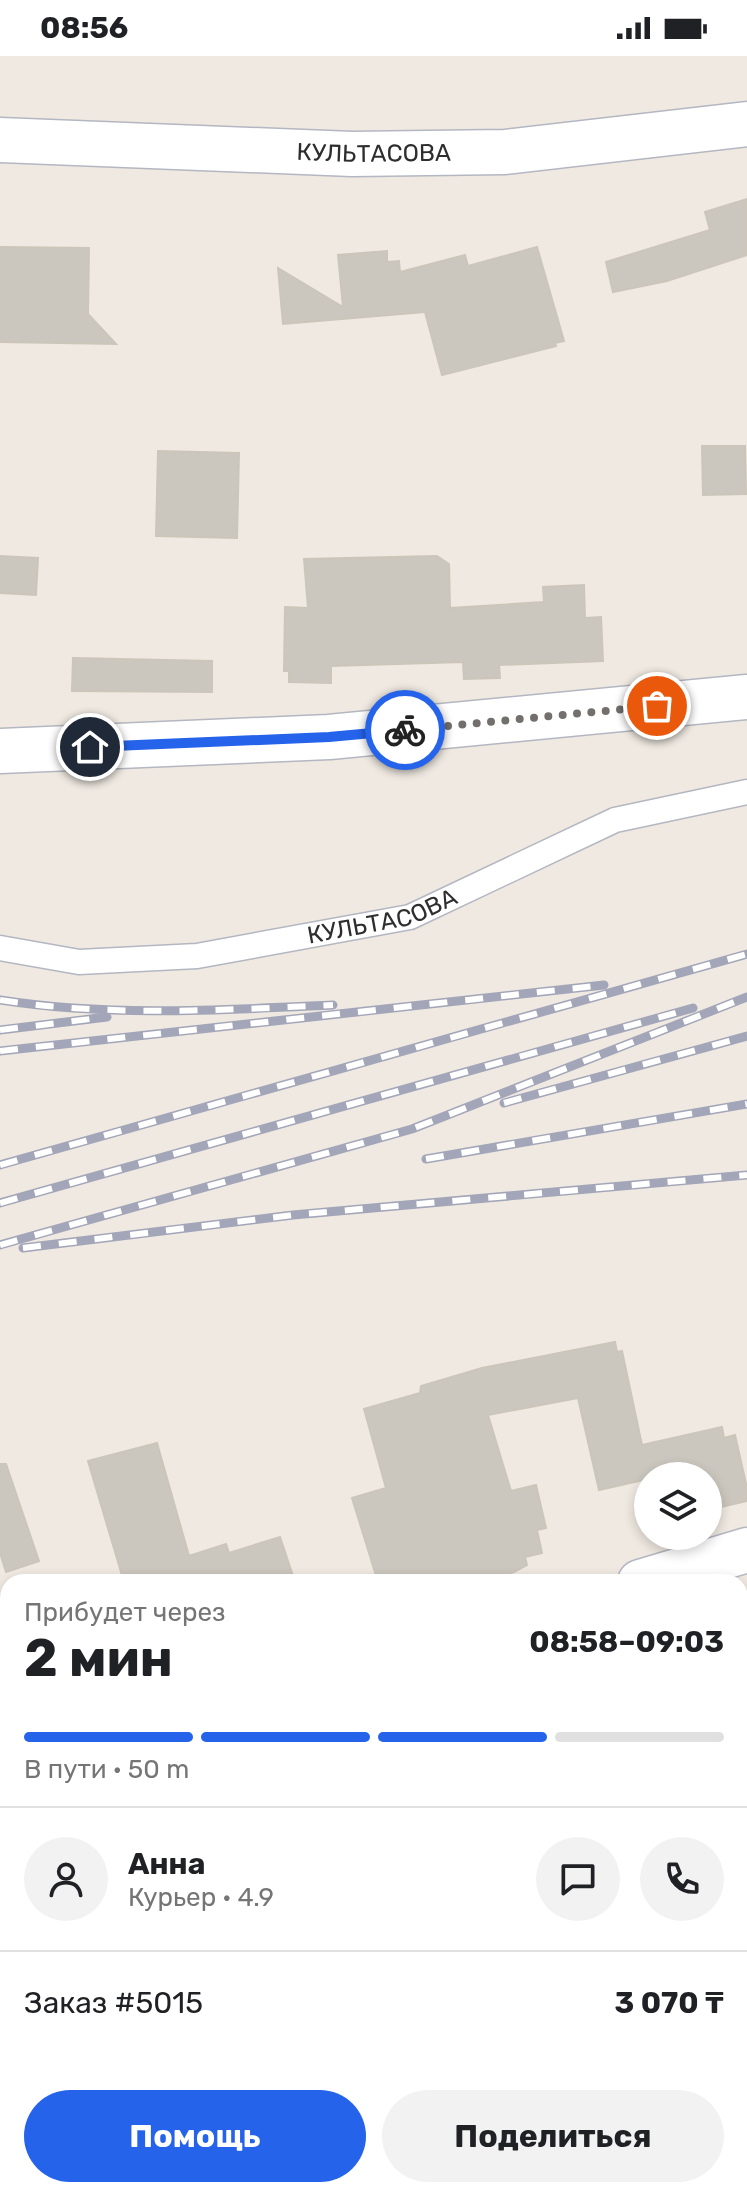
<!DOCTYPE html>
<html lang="ru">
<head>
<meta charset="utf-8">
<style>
	:root { --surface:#fff; --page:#f2f2f2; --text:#202124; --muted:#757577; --line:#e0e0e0; --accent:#2563eb }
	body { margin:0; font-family:Rubik,sans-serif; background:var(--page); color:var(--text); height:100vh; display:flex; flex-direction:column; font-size:30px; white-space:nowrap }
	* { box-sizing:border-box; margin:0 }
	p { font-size:26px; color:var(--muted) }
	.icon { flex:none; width:44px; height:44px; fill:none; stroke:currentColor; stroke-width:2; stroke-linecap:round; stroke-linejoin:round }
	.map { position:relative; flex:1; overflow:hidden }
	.drawer { position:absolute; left:0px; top:1518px; width:748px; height:624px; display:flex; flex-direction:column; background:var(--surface); border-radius:24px 24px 0 0; box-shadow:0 4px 12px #0003 }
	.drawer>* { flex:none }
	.controls { position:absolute; left:634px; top:1406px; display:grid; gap:16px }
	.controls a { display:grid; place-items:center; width:88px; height:88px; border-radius:50%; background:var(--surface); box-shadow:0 4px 12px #0003; font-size:40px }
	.pin { position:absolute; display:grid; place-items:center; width:68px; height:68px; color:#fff; margin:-34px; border:4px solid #fff; border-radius:50%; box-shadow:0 2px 8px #0007 }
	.courier { position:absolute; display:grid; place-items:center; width:80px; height:80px; margin:-40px; border:6px solid #2563eb; border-radius:50%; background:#fff; color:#222; box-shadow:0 2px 10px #0007 }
	.summary em { font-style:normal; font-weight:700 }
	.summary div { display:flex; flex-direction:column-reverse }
	.summary { display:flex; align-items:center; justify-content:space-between; height:136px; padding:0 24px }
	h1 { font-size:52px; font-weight:700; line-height:60px }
	.bar { display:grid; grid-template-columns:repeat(4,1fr); gap:12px 8px; align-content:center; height:96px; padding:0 24px }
	.bar i { height:10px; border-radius:6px; background:var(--line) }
	.bar .on { background:var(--accent) }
	.bar p { grid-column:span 4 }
	.line { display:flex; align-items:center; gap:20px; padding:0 24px; border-top:2px solid var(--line) }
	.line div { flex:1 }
	.round { display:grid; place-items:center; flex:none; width:84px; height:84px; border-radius:42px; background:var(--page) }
	.action { display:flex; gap:16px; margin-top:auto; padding:16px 24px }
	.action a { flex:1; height:92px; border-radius:48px; background:var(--accent); color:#fff; font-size:32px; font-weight:700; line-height:92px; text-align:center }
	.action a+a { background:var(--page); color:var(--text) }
	.status { display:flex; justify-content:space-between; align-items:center; height:56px; padding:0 40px; background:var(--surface); direction:ltr }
	.status svg { height:22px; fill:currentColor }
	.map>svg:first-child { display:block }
	.building { fill:#cbc7bf; stroke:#cbc5ba; stroke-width:2 }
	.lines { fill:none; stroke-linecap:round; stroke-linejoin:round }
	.service-casing { stroke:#b4b7c1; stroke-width:27 }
	.minor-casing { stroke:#b4b7c1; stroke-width:47 }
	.service { stroke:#fff; stroke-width:24 }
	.minor { stroke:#fff; stroke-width:44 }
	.rail-casing { stroke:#a3a6b8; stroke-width:9 }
	.rail { stroke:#fff; stroke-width:6; stroke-dasharray:18; stroke-linecap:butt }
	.done { stroke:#726f6d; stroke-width:8; stroke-dasharray:0 14.4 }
	.route { stroke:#2563eb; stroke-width:10 }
	.labels { text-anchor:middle; stroke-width:6; stroke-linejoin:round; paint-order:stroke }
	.street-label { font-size:24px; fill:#2e2e2e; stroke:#fff }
</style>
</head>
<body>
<div class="status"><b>08:56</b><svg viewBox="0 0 49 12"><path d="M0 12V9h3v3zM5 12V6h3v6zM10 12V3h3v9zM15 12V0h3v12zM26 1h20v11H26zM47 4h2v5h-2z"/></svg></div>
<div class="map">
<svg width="747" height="2142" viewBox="0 0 747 2142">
	<rect width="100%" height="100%" fill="#efe9e1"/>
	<g class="building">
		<polygon points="747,143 747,199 667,225 613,236 606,206 710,174 705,156"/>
		<polygon points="0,191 89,192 88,258 116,288 0,286"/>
		<polygon points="537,191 564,285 555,287 556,290 442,319 425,256 283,268 278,212 343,251 338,199 387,195 387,206 399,205 400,216 465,199 468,210"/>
		<polygon points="702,390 745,390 746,438 703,439"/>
		<polygon points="158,395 239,397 237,482 156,480"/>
		<polygon points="0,500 38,502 36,539 0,537"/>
		<polygon points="437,500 449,508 450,552 544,546 543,531 584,529 585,562 601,561 603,605 499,609 500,622 464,623 463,606 331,610 331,627 289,626 289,615 284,615 285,551 308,552 304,503"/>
		<polygon points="73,602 212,605 212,636 72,635"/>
		<polygon points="615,1286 617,1296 622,1295 642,1389 722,1371 724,1382 735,1379 747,1432 747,1445 708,1454 708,1420 648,1420 648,1423 599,1434 578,1342 488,1359 511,1435 536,1429 546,1472 537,1474 542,1497 525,1501 527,1509 514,1516 471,1526 378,1526 352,1442 386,1432 364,1353 420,1337 421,1330 482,1312"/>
		<polygon points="157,1387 189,1500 226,1488 229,1497 280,1481 295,1526 124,1526 88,1405"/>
		<polygon points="0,1408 6,1408 39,1505 6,1516 0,1497"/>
	</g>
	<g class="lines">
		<defs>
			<g id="service">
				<path id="s1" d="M0,892L79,906L197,900L410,861L615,764L747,736"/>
			</g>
			<g id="minor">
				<path id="s2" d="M0,84L352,98L505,96L747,68"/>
				<polyline points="0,695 329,681 747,641"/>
				<polyline points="640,1526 747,1494"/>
				<polyline points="0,1751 8,1748"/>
			</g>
		</defs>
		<use href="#service" class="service-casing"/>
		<use href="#minor" class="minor-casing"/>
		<use href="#service" class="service"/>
		<use href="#minor" class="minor"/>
		<defs>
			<g id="rail">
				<path d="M0,944C109,961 223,954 333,949"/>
				<polyline points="0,974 107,961"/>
				<polyline points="0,995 604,929"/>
				<polyline points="504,1047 747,980"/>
				<polyline points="426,1103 747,1048"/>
				<polyline points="0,1109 747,898"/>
				<polyline points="0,1147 693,952"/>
				<polyline points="0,1189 412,1073 747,941"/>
				<polyline points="23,1192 293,1159 747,1119"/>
			</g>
		</defs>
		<use href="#rail" class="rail-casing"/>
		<use href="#rail" class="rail"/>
	</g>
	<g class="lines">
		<polyline class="done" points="405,674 657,650"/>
		<polyline class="route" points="90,691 329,681 405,674"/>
	</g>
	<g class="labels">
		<g class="street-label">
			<text dy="8" stroke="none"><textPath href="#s2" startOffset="374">КУЛЬТАСОВА</textPath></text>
			<text dy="8" stroke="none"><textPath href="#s1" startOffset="388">КУЛЬТАСОВА</textPath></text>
		</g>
	</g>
</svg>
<div class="controls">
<a><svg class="icon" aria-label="layers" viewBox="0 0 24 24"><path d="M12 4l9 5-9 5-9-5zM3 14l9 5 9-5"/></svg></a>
</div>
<div class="pin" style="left:657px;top:650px;background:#ea580c"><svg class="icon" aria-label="bag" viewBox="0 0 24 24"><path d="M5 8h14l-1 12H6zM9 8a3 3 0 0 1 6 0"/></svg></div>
<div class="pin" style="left:90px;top:691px;background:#1f2937"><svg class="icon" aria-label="home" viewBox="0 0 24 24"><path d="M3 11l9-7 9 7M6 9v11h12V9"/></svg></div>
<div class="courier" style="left:405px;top:674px"><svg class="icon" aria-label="bike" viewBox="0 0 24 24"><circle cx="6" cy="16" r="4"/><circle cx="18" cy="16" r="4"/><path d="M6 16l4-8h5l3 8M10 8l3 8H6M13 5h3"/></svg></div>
<section class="drawer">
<div class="summary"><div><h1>2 мин</h1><p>Прибудет через</p></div><em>08:58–09:03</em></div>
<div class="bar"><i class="on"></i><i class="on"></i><i class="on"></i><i></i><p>В пути · 50 m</p></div>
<div class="line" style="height:144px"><a class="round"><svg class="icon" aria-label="person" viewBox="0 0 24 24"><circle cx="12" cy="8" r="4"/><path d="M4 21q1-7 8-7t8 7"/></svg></a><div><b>Анна</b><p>Курьер · 4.9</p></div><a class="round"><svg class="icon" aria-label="chat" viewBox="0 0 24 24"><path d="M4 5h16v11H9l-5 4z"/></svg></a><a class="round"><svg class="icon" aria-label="phone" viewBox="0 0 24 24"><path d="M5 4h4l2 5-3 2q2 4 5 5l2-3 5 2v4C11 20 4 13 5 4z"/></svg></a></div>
<div class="line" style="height:104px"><div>Заказ #5015</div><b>3 070 ₸</b></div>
<div class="action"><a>Помощь</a><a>Поделиться</a></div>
</section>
</div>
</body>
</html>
